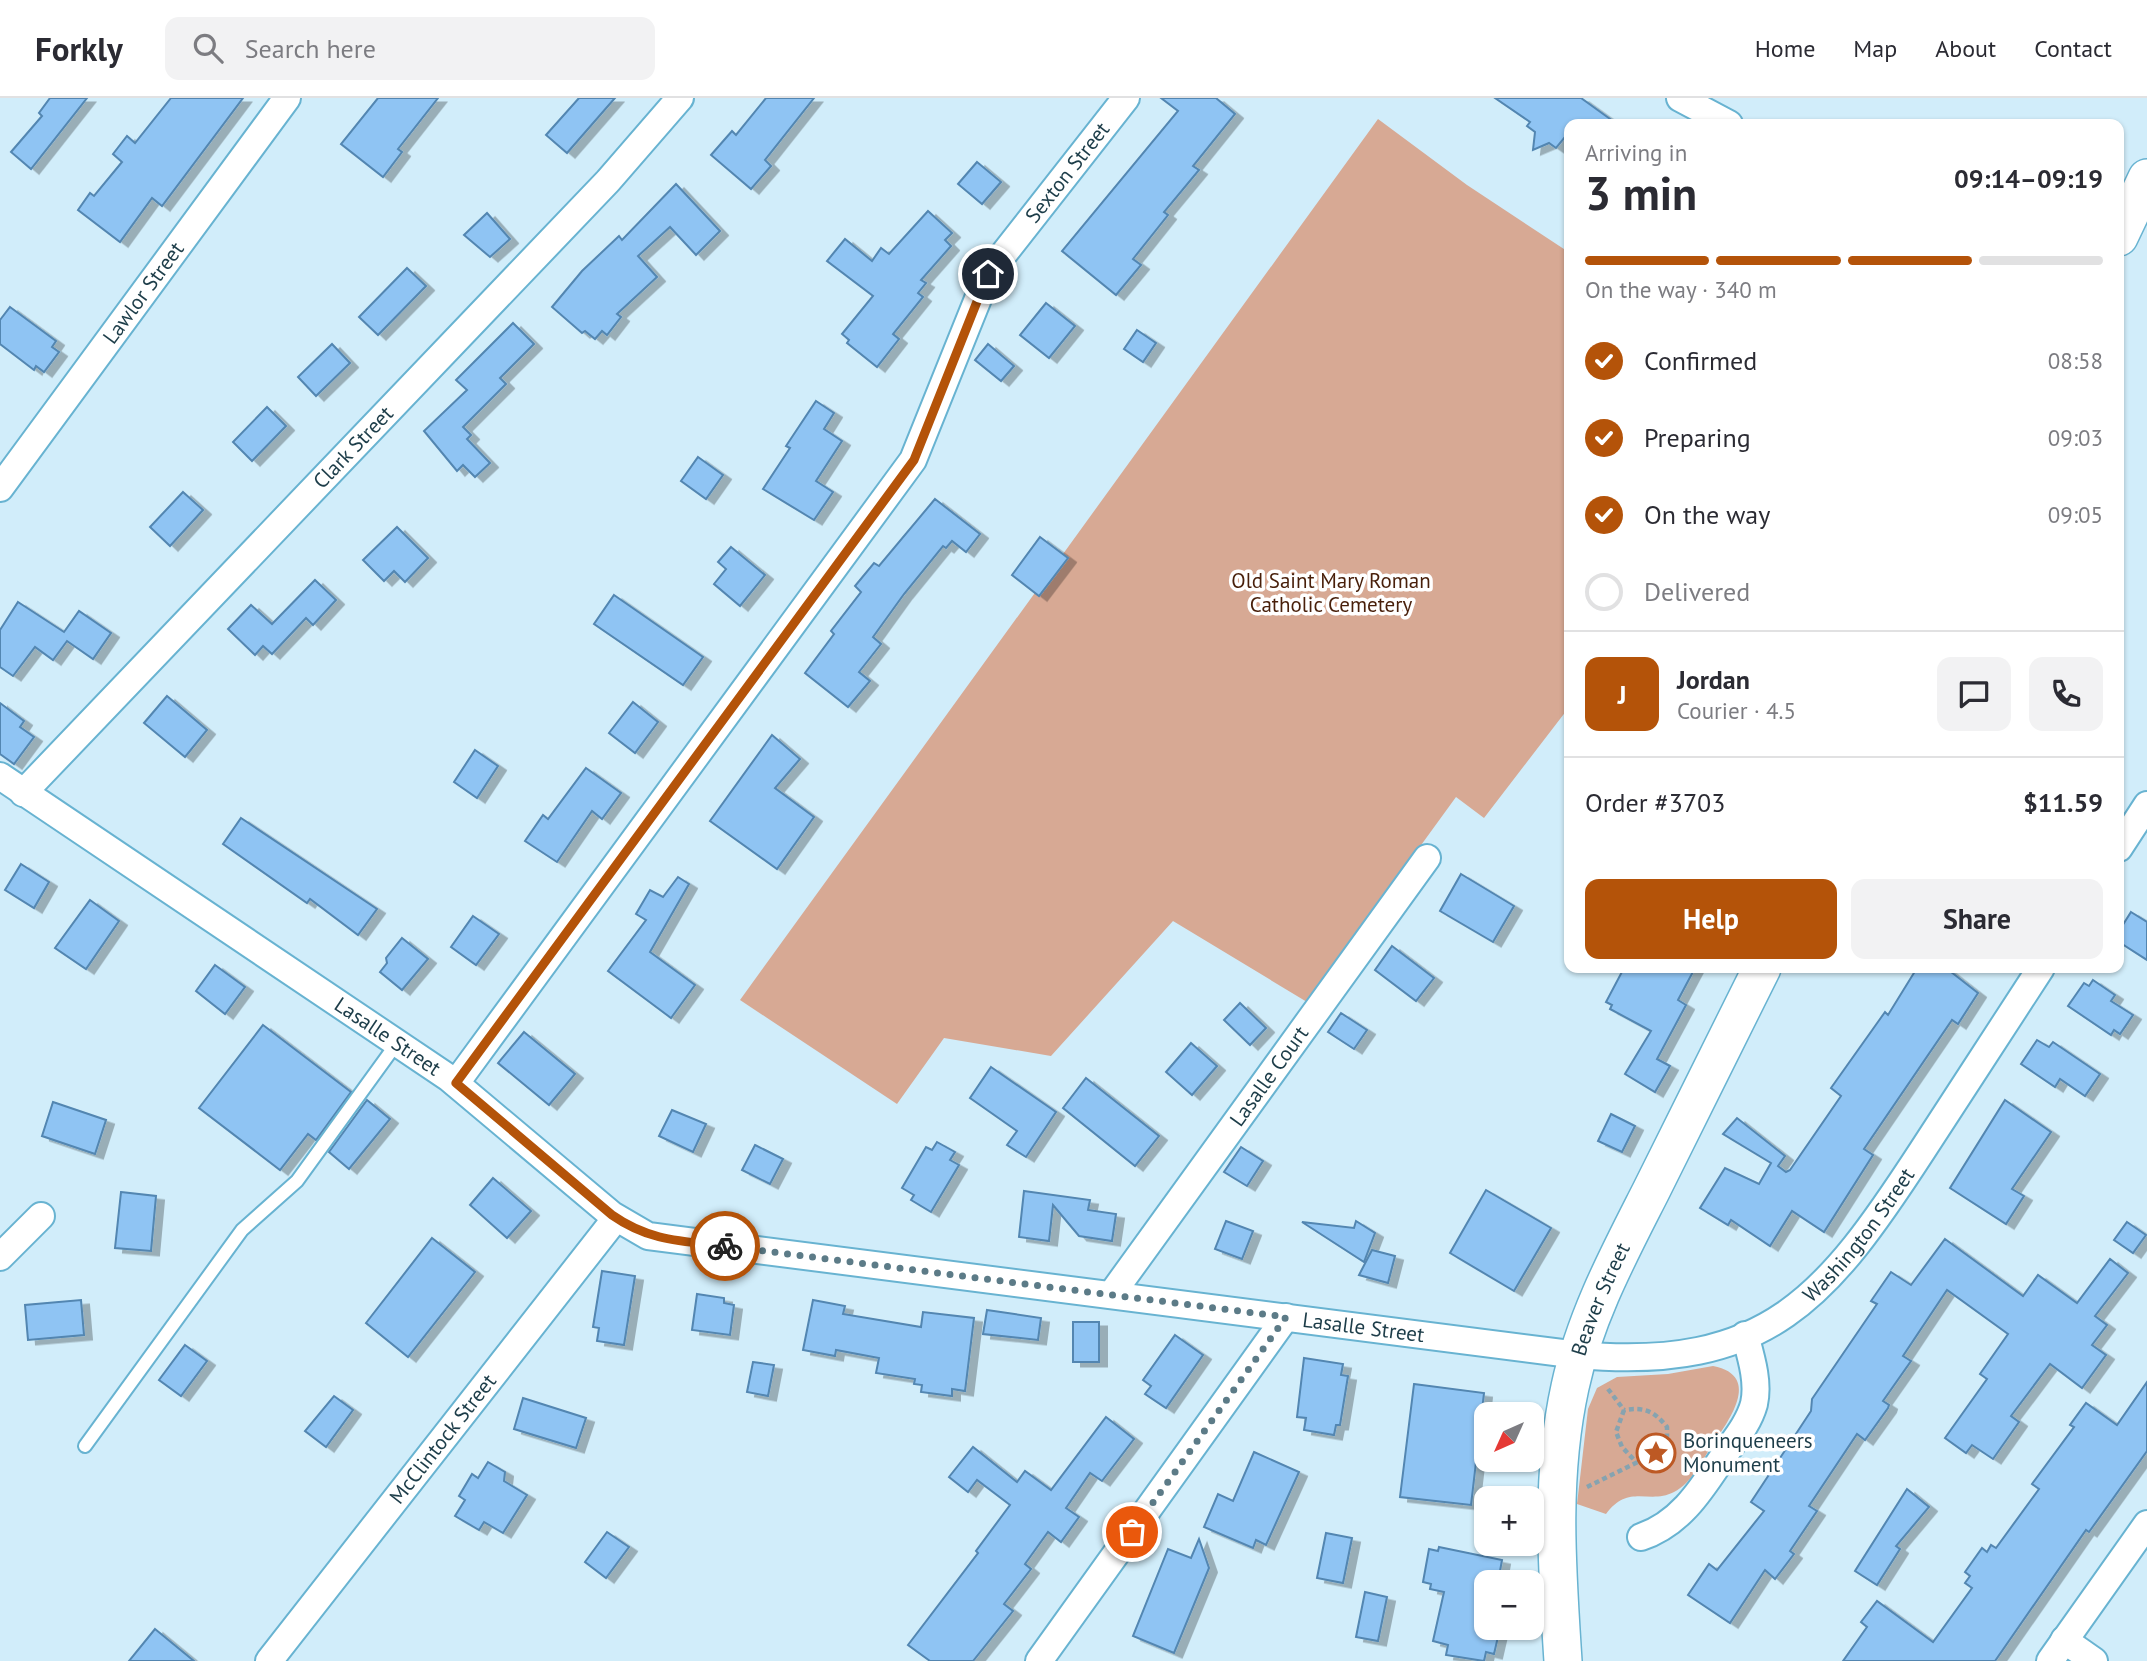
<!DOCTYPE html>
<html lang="en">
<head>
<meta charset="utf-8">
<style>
	:root { --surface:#fff; --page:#f2f2f3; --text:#2b2b33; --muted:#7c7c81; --line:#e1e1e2; --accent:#b45309 }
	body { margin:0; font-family:"PT Sans",sans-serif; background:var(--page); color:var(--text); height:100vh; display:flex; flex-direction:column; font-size:26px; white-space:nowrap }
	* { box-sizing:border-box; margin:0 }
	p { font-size:23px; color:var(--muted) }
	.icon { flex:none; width:38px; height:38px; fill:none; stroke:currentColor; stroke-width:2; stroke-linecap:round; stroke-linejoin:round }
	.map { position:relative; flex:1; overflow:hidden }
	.panel { position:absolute; left:1564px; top:21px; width:560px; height:854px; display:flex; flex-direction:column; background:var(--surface); border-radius:14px; box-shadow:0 2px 5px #0004 }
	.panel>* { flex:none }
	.needle { width:46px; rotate:225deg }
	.controls { position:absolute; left:1474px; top:1304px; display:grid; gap:14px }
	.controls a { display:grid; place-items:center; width:70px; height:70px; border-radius:14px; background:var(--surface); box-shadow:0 2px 5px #0004; font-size:35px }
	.pin { position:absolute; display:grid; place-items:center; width:60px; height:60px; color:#fff; margin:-30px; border:4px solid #fff; border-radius:50%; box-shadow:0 2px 7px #0007 }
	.courier { position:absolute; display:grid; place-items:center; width:70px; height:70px; margin:-35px; border:5px solid #b45309; border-radius:50%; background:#fff; color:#222; box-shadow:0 2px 9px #0007 }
	.head em { font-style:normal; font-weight:700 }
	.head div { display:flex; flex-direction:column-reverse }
	.head { display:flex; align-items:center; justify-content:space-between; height:119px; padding:0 21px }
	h1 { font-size:46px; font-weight:700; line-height:52px }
	.bar { display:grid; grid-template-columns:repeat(4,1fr); gap:10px 7px; align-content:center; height:84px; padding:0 21px }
	.bar i { height:9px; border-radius:5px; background:var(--line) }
	.bar .on { background:var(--accent) }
	.bar p { grid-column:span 4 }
	.line { display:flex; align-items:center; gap:18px; padding:0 21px; border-top:2px solid var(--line) }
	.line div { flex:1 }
	.round { display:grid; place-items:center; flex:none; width:74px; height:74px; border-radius:14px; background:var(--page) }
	ol { padding:0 21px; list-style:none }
	li { display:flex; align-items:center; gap:21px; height:77px }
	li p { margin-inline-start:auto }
	li .icon { padding:7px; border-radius:50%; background:var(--accent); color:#fff; stroke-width:4 }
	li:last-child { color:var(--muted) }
	li i { width:38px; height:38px; border:4px solid var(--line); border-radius:50% }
	.action { display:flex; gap:14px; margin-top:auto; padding:14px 21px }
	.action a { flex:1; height:80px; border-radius:14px; background:var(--accent); color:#fff; font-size:28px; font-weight:700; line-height:80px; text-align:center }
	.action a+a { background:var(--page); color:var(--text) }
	header { display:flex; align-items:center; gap:42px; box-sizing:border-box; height:98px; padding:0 35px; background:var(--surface); border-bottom:2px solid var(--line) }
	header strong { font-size:33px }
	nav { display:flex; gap:38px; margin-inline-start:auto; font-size:24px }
	.search { width:490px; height:63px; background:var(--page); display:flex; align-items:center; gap:18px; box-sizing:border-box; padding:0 24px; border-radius:14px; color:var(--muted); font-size:26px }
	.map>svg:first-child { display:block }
	.green { fill:#d7a994 }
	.building { fill:#8fc4f3; stroke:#5286b1; stroke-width:2; filter:url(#shadow) }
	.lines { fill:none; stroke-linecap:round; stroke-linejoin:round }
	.lane-casing { stroke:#68b3d1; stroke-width:16 }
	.street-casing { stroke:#68b3d1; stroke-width:30 }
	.secondary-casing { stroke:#68b3d1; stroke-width:40 }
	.path { stroke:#86a3b0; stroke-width:4.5; stroke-dasharray:5 3.5; stroke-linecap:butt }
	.lane { stroke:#fff; stroke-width:12 }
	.street { stroke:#fff; stroke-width:26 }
	.secondary { stroke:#fff; stroke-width:37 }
	.done { stroke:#5c7b87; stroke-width:7; stroke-dasharray:0 12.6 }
	.route { stroke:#b45309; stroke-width:9 }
	.labels { text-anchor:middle; stroke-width:7; stroke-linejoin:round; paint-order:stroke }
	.street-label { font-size:21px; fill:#1d3d49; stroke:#fff }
	.park-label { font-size:21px; fill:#481f0a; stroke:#fff }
	.poi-label { font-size:21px; fill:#1d3d49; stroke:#fff; text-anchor:start }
</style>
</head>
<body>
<header>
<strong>Forkly</strong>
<div class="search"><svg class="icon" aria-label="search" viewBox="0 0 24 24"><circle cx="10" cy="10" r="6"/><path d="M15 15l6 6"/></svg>Search here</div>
<nav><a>Home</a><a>Map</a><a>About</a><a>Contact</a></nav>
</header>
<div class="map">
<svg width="2147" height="1563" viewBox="0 0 2147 1563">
	<defs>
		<filter id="shadow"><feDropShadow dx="8" dy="4.5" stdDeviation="0" flood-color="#0004"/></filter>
	</defs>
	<rect width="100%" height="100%" fill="#d1edfa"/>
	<g class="green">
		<polygon points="1378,21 1467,87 1570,155 1570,608 1484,720 1456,699 1307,904 1173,823 1051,958 944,940 897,1006 740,902"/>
		<path d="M1713,1268C1764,1278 1727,1325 1711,1349C1701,1364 1692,1385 1674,1394C1649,1407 1629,1385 1606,1416L1577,1406L1588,1311L1597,1290L1617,1279L1668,1276Z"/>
	</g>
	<g class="building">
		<polygon points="50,0 87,0 31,71 11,54 42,18 39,15"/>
		<polygon points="171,0 243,0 162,108 152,100 120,144 78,112 90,95 94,98 122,64 113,56 127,38 135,45"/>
		<polygon points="378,0 438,0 398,51 402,54 383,79 341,46"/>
		<polygon points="579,0 615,0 567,55 546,37"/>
		<polygon points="766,0 814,0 765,62 771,68 751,91 711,57 732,33 736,37"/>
		<polygon points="1161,0 1216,0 1235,16 1193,68 1199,72 1164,114 1168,117 1133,161 1141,167 1116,197 1062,153 1178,13"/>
		<polygon points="1495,0 1581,0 1617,26 1570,26 1570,33 1556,50 1549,45 1533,52 1535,34 1527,28 1530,24"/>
		<polygon points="977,64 1001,84 982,106 958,86"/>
		<polygon points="676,86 720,133 696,157 670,129 638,158 657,179 617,216 621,219 607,237 602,233 595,241 585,233 582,235 552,209 582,173 619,138 622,142"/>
		<polygon points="928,113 952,135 945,142 951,148 921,182 926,185 918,195 923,199 893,236 899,241 877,269 847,245 849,242 842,236 873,198 827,163 845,141 872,163 881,150 889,156"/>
		<polygon points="487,115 510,141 490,159 464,137"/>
		<polygon points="407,170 426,188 378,237 359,219"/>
		<polygon points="1046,205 1075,228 1049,260 1020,237"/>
		<polygon points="10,209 56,243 52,249 59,254 44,274 36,268 34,272 0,246 0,222"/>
		<polygon points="513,225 534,246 500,280 506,286 463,329 471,337 467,341 490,365 475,379 463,367 457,373 424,333 467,292 456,282"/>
		<polygon points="1137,232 1156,245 1143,264 1124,251"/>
		<polygon points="332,246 350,265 316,298 298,279"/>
		<polygon points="988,246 1014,268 1001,283 975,262"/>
		<polygon points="816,303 834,315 824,331 842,343 816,383 833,394 814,422 763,391 790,350 786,348"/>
		<polygon points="267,309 286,328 252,363 233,344"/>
		<polygon points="698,359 723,377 706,401 681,383"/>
		<polygon points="183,394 203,412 170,448 150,429"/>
		<polygon points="935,401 980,436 966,454 952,443 946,450 943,448 904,496 873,539 881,546 859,574 870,583 848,609 805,575 834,536 831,533 861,494 855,488 874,465 879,468"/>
		<polygon points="397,429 428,460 405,484 394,473 384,483 363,462"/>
		<polygon points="1040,439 1068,460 1039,498 1012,477"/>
		<polygon points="731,449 765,477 740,508 714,486 726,471 718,464"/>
		<polygon points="315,482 336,502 313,527 306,520 272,556 263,548 255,557 228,531 251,507 272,526"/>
		<polygon points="614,497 703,559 683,587 594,526"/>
		<polygon points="18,504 64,534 79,513 111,535 93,561 67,543 53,562 35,549 13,578 0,569 0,532"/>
		<polygon points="167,598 207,632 185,659 144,625"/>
		<polygon points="633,604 658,624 635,655 609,635"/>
		<polygon points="0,605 24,623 20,629 34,639 14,666 0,656"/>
		<polygon points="772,637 800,661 775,690 814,719 777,771 710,723"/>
		<polygon points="475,652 498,668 477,700 454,684"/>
		<polygon points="586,670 621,695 602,721 592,713 557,764 525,743 543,717 548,721"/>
		<polygon points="241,720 377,811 358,837 310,801 307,805 223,746"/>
		<polygon points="21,766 49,784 34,810 5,792"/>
		<polygon points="1461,776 1514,808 1493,844 1440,813"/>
		<polygon points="678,779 689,786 650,854 695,887 671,920 608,873 646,822 636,816 650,792 663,799"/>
		<polygon points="90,802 119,823 86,871 55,850"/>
		<polygon points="2131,814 2147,824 2147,862 2119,844 2119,833"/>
		<polygon points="473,818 499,836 476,867 451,849"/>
		<polygon points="402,840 428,861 402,892 380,874 387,865 386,860"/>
		<polygon points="1392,848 1434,880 1416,903 1375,872"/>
		<polygon points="215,867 245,889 225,916 196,893"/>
		<polygon points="1624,870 1695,870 1678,902 1686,907 1657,961 1670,968 1655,994 1625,976 1651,933 1610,911 1612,907 1606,904"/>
		<polygon points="1917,870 1946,870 1978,895 1958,926 1952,922 1864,1051 1873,1057 1824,1134 1792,1113 1770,1148 1731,1122 1728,1127 1700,1110 1725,1070 1759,1086 1771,1065 1723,1036 1737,1020 1785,1058 1778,1068 1786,1074 1790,1072 1841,998 1831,990 1885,914 1888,917"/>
		<polygon points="2093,882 2115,897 2111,903 2133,917 2120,936 2114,932 2111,937 2068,908 2084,885 2089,888"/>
		<polygon points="1240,905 1266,930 1250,947 1224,922"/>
		<polygon points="1341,915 1367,932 1354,951 1328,934"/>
		<polygon points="263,927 351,994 316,1042 308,1036 280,1072 199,1010"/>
		<polygon points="524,934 575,976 549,1007 498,965"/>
		<polygon points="2037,942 2049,949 2053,944 2100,976 2085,998 2060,981 2055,989 2021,966"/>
		<polygon points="1191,945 1217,968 1192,997 1166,974"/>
		<polygon points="991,969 1056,1014 1026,1059 1007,1047 1017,1033 970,1000"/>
		<polygon points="1086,980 1159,1038 1135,1068 1063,1010"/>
		<polygon points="367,1002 390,1021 349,1071 329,1054"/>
		<polygon points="2005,1002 2051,1034 2012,1091 2024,1098 2006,1126 1950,1090"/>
		<polygon points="53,1004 106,1022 95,1056 42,1038"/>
		<polygon points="672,1012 706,1026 693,1054 659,1038"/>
		<polygon points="1611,1016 1635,1028 1622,1054 1598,1043"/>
		<polygon points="937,1044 955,1054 950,1062 959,1067 931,1114 911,1102 914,1097 902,1090 926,1049 932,1052"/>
		<polygon points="755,1047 783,1061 770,1086 742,1072"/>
		<polygon points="1241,1049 1263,1063 1247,1088 1224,1074"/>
		<polygon points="493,1080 531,1113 507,1140 470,1107"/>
		<polygon points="1486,1092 1551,1130 1514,1193 1450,1155"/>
		<polygon points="1024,1093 1090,1102 1088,1112 1116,1116 1112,1143 1079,1138 1053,1107 1049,1143 1019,1139"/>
		<polygon points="121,1094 156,1098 151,1153 115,1150"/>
		<polygon points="1226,1123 1253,1133 1242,1161 1215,1151"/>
		<polygon points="1356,1123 1375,1135 1364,1164 1302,1124 1354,1130"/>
		<polygon points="2127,1124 2146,1137 2133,1155 2114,1142"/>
		<polygon points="432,1140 475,1174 408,1259 366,1225"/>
		<polygon points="1945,1141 2023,1198 2038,1177 2077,1205 2110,1161 2128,1175 2095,1218 2107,1227 2092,1247 2106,1257 2082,1290 2050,1266 2011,1318 2019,1324 1993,1361 1972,1347 1966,1355 1945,1340 1987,1281 1980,1276 2008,1236 1947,1192 1903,1258 1911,1263 1883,1303 1889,1307 1888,1310 1865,1342 1857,1336 1809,1408 1817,1413 1790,1453 1794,1456 1775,1481 1765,1472 1730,1525 1688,1497 1709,1466 1717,1472 1764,1413 1751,1404 1811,1313 1812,1301 1877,1206 1871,1203 1891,1174 1911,1187"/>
		<polygon points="1372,1152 1395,1158 1388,1185 1359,1177"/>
		<polygon points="602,1173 635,1178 624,1247 597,1243 599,1230 593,1229"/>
		<polygon points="697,1196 724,1200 724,1205 734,1207 730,1237 692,1232"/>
		<polygon points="81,1202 84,1237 28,1242 25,1207"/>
		<polygon points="813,1202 845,1208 843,1216 921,1229 923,1214 974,1220 965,1293 952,1291 952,1298 921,1294 922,1287 914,1286 915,1281 876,1275 879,1260 836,1252 835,1258 803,1252"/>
		<polygon points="987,1212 1041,1220 1038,1242 983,1236"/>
		<rect x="1073" y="1224" width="26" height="40"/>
		<polygon points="1175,1237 1203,1257 1166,1310 1145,1296 1151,1288 1143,1282"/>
		<polygon points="185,1247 207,1263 181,1298 159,1282"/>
		<polygon points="1304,1260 1343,1266 1341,1277 1348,1278 1340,1327 1336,1327 1334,1337 1304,1332 1306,1320 1297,1319"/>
		<polygon points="753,1264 774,1267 768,1298 747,1294"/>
		<polygon points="2147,1284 2147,1353 2089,1434 2086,1432 1995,1563 1843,1563 1867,1529 1861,1524 1877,1503 1933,1544 1972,1490 1965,1485 1970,1478 1965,1474 1982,1450 1987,1454 1991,1447 1996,1450 2039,1391 2032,1386 2074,1329 2070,1327 2086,1305 2117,1327"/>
		<polygon points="1414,1286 1484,1295 1471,1407 1400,1399"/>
		<polygon points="334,1298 353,1312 326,1349 305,1333"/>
		<polygon points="523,1300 586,1320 576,1350 514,1331"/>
		<polygon points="1106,1319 1134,1341 1102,1383 1090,1375 1066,1410 1079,1419 1061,1444 1048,1434 1025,1466 1031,1471 1004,1506 1013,1513 973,1563 930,1563 908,1547 978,1455 976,1453 1010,1407 977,1382 968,1394 949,1379 973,1349 1017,1384 1025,1373 1051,1392"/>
		<polygon points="1254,1354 1299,1374 1266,1447 1256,1442 1253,1450 1204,1429 1218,1396 1233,1403"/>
		<polygon points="488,1364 505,1374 504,1383 527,1397 503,1435 484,1424 479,1432 455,1418 465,1402 459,1398 472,1376 478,1380"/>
		<polygon points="1907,1391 1929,1409 1896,1448 1900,1451 1877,1487 1855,1473"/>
		<polygon points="607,1434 629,1449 606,1480 585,1464"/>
		<polygon points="1326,1435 1352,1440 1343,1485 1317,1480"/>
		<polygon points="1199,1441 1209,1470 1174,1555 1133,1538 1168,1451 1191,1460"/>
		<polygon points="1439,1449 1502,1462 1498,1484 1486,1484 1486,1530 1500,1530 1494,1556 1486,1554 1484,1563 1446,1557 1448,1547 1433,1543 1444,1494 1430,1491 1431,1486 1423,1484 1429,1451 1438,1453"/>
		<polygon points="1365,1494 1387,1499 1378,1543 1356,1539"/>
		<polygon points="155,1531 194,1563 129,1563"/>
	</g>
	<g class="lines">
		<defs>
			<polyline id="lane" points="85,1348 242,1132 297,1083 397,945"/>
			<g id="street">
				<polyline points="1680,0 1729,26"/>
				<path id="s1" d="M0,390L287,0"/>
				<path id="s2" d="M0,678L449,980L612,1117L648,1138L1578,1257C1768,1274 1827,1199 1922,1053C1962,992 2001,931 2041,870"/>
				<path id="s3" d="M23,695L608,83L680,0"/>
				<polyline points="2119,750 2147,707"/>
				<path id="s4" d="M456,985L913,362L988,176L1126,0"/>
				<polyline points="0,1159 41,1118"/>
				<path id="s5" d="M1111,1197L1427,760"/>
				<path d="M1641,1439C1683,1425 1704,1387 1727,1353C1737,1339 1749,1324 1754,1306C1759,1284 1751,1259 1745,1237"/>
				<polyline points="2064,1542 2094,1563"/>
				<path id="s6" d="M269,1563L616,1120"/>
				<polyline points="1039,1563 1286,1219"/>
				<polyline points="2050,1563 2147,1426"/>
			</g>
			<g id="secondary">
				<polyline points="2119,139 2147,80"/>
				<path id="s7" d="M1563,1563C1557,1470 1550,1380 1570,1289C1585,1219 1619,1156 1651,1093C1688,1019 1725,944 1762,870"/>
			</g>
		</defs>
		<use href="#lane" class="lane-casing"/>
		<use href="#street" class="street-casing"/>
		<use href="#secondary" class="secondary-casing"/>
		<g class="path">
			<polyline points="1608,1291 1624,1312"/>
			<polyline points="1624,1312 1616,1334 1622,1349 1637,1365"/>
			<path d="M1587,1389L1644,1361L1667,1338V1329C1654,1313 1645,1309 1624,1312"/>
		</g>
		<use href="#lane" class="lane"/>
		<use href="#street" class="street"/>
		<use href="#secondary" class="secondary"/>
	</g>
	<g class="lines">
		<polyline class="done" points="725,1148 1286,1219 1132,1434"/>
		<path class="route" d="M725,1148C681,1143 649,1143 612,1117L456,985L914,362L988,176"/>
	</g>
	<defs>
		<symbol id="sight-ring" viewBox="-11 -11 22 22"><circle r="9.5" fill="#fff" stroke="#bd5924" stroke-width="1.5"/><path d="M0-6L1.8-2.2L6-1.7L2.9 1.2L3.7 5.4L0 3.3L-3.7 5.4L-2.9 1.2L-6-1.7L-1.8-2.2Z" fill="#bd5924"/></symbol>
	</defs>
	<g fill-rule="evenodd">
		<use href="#sight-ring" x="1634" y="1333" width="44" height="44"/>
	</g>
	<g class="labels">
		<g class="street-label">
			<text dy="7" stroke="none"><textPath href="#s4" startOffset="1102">Sexton Street</textPath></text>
			<text dy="7" stroke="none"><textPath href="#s1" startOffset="242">Lawlor Street</textPath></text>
			<text dy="7" stroke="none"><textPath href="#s3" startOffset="478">Clark Street</textPath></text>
			<text dy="7" stroke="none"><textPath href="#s2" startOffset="467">Lasalle Street</textPath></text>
			<text dy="7" stroke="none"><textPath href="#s5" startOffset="270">Lasalle Court</textPath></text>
			<text dy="7" stroke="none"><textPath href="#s2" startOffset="2058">Washington Street</textPath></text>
			<text dy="7" stroke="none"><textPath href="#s7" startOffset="368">Beaver Street</textPath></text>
			<text dy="7" stroke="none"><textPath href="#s2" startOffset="1517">Lasalle Street</textPath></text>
			<text dy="7" stroke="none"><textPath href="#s6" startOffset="282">McClintock Street</textPath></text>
		</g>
		<g class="park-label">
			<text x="1331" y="490">Old Saint Mary Roman<tspan x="1331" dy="24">Catholic Cemetery</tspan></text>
		</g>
		<g class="poi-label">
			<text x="1683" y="1350">Borinqueneers<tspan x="1683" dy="24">Monument</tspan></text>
		</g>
	</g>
</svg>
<div class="controls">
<a><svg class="needle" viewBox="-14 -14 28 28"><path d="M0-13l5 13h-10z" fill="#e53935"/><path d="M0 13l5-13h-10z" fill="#7c7c81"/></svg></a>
<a>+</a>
<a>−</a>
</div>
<div class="pin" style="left:1132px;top:1434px;background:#ea580c"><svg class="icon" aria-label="bag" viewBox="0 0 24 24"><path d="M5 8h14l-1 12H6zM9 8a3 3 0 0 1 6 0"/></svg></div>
<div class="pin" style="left:988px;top:176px;background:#1f2937"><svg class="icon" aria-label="home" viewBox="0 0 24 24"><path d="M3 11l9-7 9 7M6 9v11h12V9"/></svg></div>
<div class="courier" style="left:725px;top:1148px"><svg class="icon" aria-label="bike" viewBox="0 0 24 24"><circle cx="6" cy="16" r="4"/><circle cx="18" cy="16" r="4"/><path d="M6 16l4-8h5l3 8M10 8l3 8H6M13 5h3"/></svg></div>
<section class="panel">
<div class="head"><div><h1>3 min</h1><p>Arriving in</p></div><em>09:14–09:19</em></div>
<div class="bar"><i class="on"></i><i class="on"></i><i class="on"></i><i></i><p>On the way · 340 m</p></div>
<ol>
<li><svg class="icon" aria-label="check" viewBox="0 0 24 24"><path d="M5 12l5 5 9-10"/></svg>Confirmed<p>08:58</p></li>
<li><svg class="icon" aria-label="check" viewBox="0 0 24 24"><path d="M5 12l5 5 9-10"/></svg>Preparing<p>09:03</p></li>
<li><svg class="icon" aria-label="check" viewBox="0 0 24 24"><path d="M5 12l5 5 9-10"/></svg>On the way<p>09:05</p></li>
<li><i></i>Delivered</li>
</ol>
<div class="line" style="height:126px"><b class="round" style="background:var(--accent);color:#fff">J</b><div><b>Jordan</b><p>Courier · 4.5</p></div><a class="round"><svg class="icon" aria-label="chat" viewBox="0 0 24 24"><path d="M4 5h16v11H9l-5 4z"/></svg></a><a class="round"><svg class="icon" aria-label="phone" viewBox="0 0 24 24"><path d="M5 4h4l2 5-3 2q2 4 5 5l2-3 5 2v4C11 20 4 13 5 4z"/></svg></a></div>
<div class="line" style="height:91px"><div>Order #3703</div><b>$11.59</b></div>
<div class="action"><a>Help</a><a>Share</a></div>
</section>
</div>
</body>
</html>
